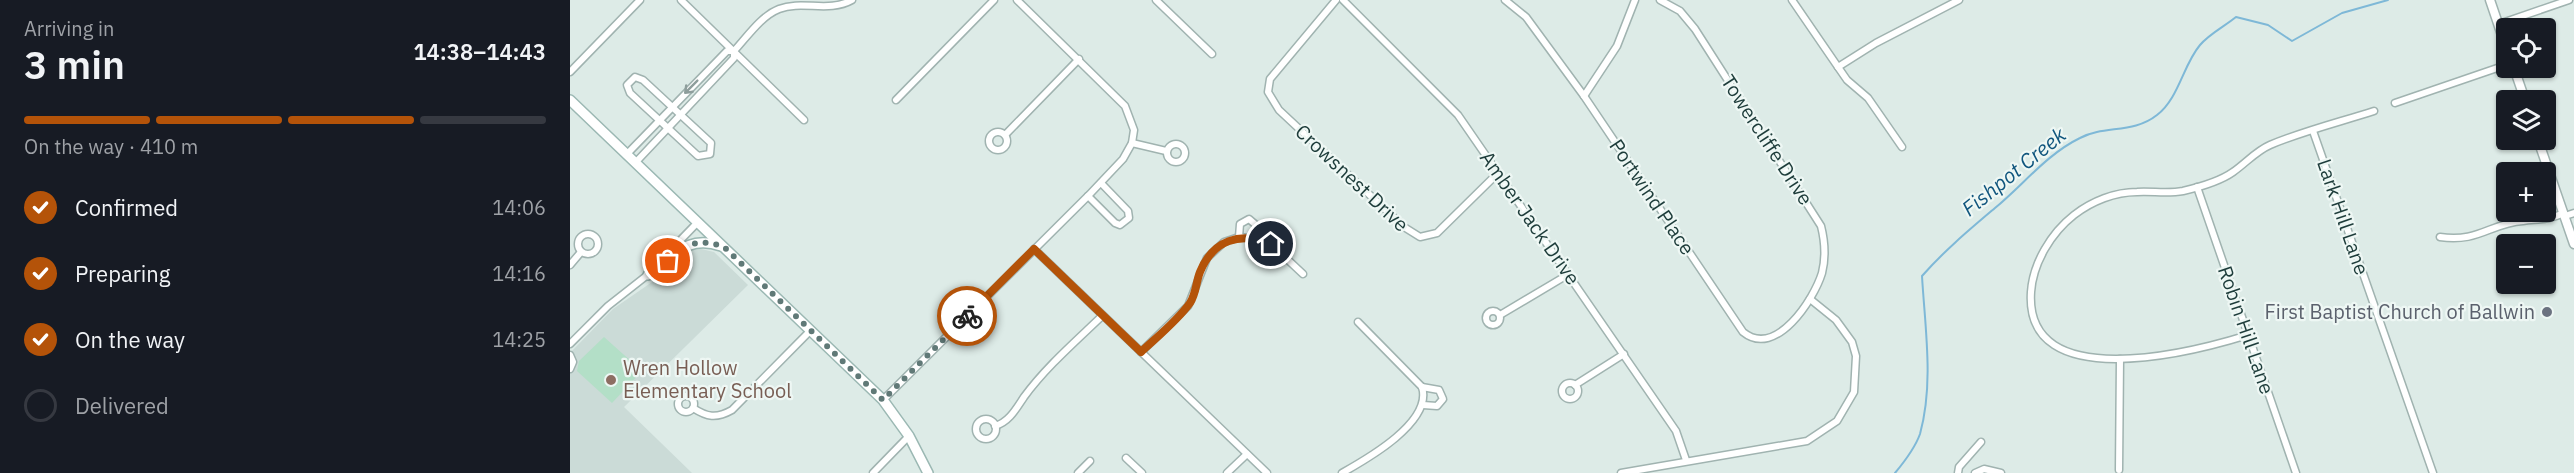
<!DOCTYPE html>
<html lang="en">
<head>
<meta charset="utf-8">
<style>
	:root { --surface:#171b24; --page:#20242c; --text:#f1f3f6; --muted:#9ea1a6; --line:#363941; --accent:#b45309 }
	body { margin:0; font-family:"IBM Plex Sans",sans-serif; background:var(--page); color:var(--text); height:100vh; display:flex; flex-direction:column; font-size:22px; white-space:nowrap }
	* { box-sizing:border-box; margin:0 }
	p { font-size:20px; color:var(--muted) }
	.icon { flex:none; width:33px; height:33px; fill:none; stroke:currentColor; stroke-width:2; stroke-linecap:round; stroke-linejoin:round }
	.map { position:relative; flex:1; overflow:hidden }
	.panel { display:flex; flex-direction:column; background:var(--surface); width:570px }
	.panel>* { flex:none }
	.tools { position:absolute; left:1926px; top:18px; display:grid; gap:12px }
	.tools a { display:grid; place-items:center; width:60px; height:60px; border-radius:6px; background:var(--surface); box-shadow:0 2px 4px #0004; font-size:30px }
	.pin { position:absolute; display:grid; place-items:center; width:51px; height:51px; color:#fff; margin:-26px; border:3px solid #fff; border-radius:50%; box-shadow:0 2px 6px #0007 }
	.courier { position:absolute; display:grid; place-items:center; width:60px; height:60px; margin:-30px; border:4px solid #b45309; border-radius:50%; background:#fff; color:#222; box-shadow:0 2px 8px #0007 }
	.summary em { font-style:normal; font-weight:600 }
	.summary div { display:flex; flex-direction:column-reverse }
	.summary { display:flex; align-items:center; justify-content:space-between; height:102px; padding:0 24px }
	h1 { font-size:39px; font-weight:600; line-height:45px }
	.bar { display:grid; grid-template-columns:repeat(4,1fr); gap:9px 6px; align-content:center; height:72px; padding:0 24px }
	.bar i { height:8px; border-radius:4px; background:var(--line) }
	.bar .on { background:var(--accent) }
	.bar p { grid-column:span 4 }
	ol { padding:0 24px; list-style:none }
	li { display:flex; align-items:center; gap:18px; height:66px }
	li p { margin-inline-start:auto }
	li .icon { padding:6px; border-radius:50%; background:var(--accent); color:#fff; stroke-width:4 }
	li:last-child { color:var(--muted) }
	li i { width:33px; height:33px; border:3px solid var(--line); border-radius:50% }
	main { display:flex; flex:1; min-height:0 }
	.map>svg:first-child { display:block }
	.built { fill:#cbdbd7 }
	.green { fill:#b3dfc7 }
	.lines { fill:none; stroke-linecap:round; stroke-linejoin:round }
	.stream { stroke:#7eb8d7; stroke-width:2 }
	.minor-casing { stroke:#a0b3b0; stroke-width:9 }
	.tertiary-casing { stroke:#a0b3b0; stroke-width:11 }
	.secondary-casing { stroke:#9bb8b3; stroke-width:12 }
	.minor { stroke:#fff; stroke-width:6 }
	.tertiary { stroke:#fff; stroke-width:8 }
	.secondary { stroke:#fff; stroke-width:9 }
	.oneway { stroke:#8e9e9c }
	.done { stroke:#607977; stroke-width:6; stroke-dasharray:0 10.8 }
	.route { stroke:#b45309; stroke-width:8 }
	.worship-dot { fill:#6b7280; stroke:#eef7f4; stroke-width:2 }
	.education-dot { fill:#8d6e63; stroke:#eef7f4; stroke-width:2 }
	.labels { text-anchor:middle; stroke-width:4.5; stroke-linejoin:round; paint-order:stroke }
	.street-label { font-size:20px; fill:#1d3c3a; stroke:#eef7f4 }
	.worship-label { font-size:20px; fill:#5b616d; stroke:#eef7f4; text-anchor:end }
	.education-label { font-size:20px; fill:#785e54; stroke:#eef7f4; text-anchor:start }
	.water-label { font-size:21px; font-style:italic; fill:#11567e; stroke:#eef7f4 }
</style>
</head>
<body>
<main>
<section class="panel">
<div class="summary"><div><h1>3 min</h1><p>Arriving in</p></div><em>14:38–14:43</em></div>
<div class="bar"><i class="on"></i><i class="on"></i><i class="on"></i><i></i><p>On the way · 410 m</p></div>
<ol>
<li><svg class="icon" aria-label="check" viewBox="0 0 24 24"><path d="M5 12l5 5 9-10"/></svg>Confirmed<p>14:06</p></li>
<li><svg class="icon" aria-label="check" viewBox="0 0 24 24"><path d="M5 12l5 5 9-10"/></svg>Preparing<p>14:16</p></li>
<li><svg class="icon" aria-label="check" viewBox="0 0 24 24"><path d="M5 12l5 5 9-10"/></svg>On the way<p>14:25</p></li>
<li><i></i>Delivered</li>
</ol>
</section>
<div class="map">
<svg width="2004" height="473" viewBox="0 0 2004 473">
	<rect width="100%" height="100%" fill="#ddebe7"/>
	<polygon class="built" points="127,248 144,252 178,285 54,407 122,473 0,473 0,353 43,309 85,280 112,254"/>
	<polygon class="green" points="34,337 72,371 42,403 7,371 9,361"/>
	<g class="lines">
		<path class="stream" d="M1325,473C1335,461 1345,448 1350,434C1364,383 1355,328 1352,276C1375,250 1399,230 1425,208C1453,185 1477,154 1510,138C1535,125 1563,134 1587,115C1609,98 1613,65 1630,45C1639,34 1655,26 1666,17L1698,25L1722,41L1772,13L1818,0"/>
		<defs>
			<g id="minor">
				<polyline points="111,0 234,120"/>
				<polyline points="586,0 642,54"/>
				<polyline points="766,0 700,79 698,92 709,110 834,227 850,237 867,233 928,173"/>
				<polyline points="773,0 888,115 1106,431 1116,460"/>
				<path d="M935,0L956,17L1014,96L1173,332C1206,359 1244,299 1252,273C1256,257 1255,242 1251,226L1125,29L1110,11L1090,0"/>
				<polyline points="1222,0 1268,67 1306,43 1389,0"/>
				<polyline points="1929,24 1999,0"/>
				<polyline points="1268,67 1277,80 1298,98 1332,147"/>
				<polyline points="0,72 70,0"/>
				<polygon points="65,77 73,80 141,143 140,154 128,156 60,93 57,85"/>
				<polyline points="1014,96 1047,46 1065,0"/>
				<polyline points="326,100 424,0"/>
				<polyline points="1825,103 1936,65"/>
				<polyline points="1743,131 1863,473"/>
				<circle cx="428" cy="141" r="9"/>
				<polyline points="435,135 509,59"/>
				<polyline points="562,143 596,151"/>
				<circle cx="606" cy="153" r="9"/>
				<path d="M57,154L157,51H164C177,37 191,16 209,9C232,0 259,13 282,0"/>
				<polyline points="66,162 164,58 164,51"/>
				<polyline points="1627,187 1726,473"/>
				<polyline points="518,196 545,223 550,225 559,218 558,211 531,183"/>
				<polyline points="1995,216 2004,213"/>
				<circle cx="18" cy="244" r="10"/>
				<polyline points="669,237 670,224 679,219 686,225 688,239"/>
				<path d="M1870,237C1908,243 1921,223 1953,221C1968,219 1979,220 1994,213"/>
				<polyline points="464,249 697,473"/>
				<polyline points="95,256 128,222"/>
				<polyline points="0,265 11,252"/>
				<circle cx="923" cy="318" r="7"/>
				<polyline points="930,315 999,274"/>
				<polyline points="788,322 852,387"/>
				<path d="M1678,335C1623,352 1454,396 1461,292C1463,263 1481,233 1504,215C1522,201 1545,192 1567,192C1582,191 1598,194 1613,191C1630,187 1649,182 1663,172C1676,163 1686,151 1700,145C1733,131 1770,122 1804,111"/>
				<polyline points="0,344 38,306 80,273"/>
				<polyline points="571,352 618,306 637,258 654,242 669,237 688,239 701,244 733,274"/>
				<polyline points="0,355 3,362 0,369"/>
				<circle cx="1000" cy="391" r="8"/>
				<polyline points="1005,385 1054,354"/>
				<polyline points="852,387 869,390 873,399 867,406 853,405"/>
				<circle cx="116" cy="404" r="8"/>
				<polyline points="313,400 518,196 553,159 562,143 564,130 555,106 447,0"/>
				<path d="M123,408C137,417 146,419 162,410L241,330"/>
				<circle cx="416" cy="429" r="10"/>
				<path d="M425,426C439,422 446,409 454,397C476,367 505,342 532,316"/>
				<polyline points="556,458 572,473"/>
				<polyline points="1549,470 1550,359"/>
				<polyline points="303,473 339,436"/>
				<polyline points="508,473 520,461"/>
				<polyline points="657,473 677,454"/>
				<path d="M772,473C797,459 863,422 852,387"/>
				<polyline points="1051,473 1237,441 1267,421 1284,392 1286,356 1282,342 1266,320 1240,299"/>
				<polyline points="1388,473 1389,467 1411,442"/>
				<polyline points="1405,473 1414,469 1431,473"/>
			</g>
			<g id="tertiary">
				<polyline points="1920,0 1936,47"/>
				<polyline points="1944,68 1955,100"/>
				<polyline points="1968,140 2004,244"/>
			</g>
			<g id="secondary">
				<polyline points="0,100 313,400 339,436 358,473"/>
				<path d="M78,275C104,257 116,234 151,246"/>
			</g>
		</defs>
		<use href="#minor" class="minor-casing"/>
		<use href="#tertiary" class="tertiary-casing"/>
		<use href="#secondary" class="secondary-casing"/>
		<use href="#minor" class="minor"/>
		<use href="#tertiary" class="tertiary"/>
		<use href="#secondary" class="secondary"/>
	</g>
	<defs><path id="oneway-shaft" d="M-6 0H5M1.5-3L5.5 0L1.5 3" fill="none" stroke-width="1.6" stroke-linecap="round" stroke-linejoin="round" transform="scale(1.5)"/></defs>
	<use class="oneway" href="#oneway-shaft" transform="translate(121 87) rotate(135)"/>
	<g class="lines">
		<path class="done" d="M98,261C117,243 129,238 154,247L313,400L397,316"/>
		<path class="route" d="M397,316L464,249L571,352C587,337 607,321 620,303C626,294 626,282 630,272C643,240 670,231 701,244"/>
	</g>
	<circle class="worship-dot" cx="1977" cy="312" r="6"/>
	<circle class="education-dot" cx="41" cy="380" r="6"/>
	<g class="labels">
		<g class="street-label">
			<text transform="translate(1197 140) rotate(57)" y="7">Towercliffe Drive</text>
			<text transform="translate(782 178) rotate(43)" y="7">Crowsnest Drive</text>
			<text transform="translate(1082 197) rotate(56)" y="7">Portwind Place</text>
			<text transform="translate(1773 217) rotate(71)" y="7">Lark Hill Lane</text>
			<text transform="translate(960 218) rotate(55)" y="7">Amber Jack Drive</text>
			<text transform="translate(1676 330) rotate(71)" y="7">Robin Hill Lane</text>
		</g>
		<g class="worship-label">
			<text x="1965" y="319">First Baptist Church of Ballwin</text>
		</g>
		<g class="education-label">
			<text x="53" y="375">Wren Hollow<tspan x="53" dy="23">Elementary School</tspan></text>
		</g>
		<g class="water-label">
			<text transform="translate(1444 172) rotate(-39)" y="7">Fishpot Creek</text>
		</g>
	</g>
</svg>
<div class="tools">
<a><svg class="icon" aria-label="locate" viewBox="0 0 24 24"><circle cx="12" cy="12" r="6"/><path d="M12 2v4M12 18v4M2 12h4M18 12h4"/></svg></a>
<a><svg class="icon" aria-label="layers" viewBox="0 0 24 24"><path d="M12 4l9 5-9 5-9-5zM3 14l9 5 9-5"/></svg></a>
<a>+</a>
<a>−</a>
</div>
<div class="pin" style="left:98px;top:261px;background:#ea580c"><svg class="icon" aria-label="bag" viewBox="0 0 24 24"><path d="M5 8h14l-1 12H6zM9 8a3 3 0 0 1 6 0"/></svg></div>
<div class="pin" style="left:701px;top:244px;background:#1f2937"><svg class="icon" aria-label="home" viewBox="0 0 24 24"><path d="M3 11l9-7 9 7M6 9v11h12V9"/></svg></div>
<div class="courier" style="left:397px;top:316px"><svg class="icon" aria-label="bike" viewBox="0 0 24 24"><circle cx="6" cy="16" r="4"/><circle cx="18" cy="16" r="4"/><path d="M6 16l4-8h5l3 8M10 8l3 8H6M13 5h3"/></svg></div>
</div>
</main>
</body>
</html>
